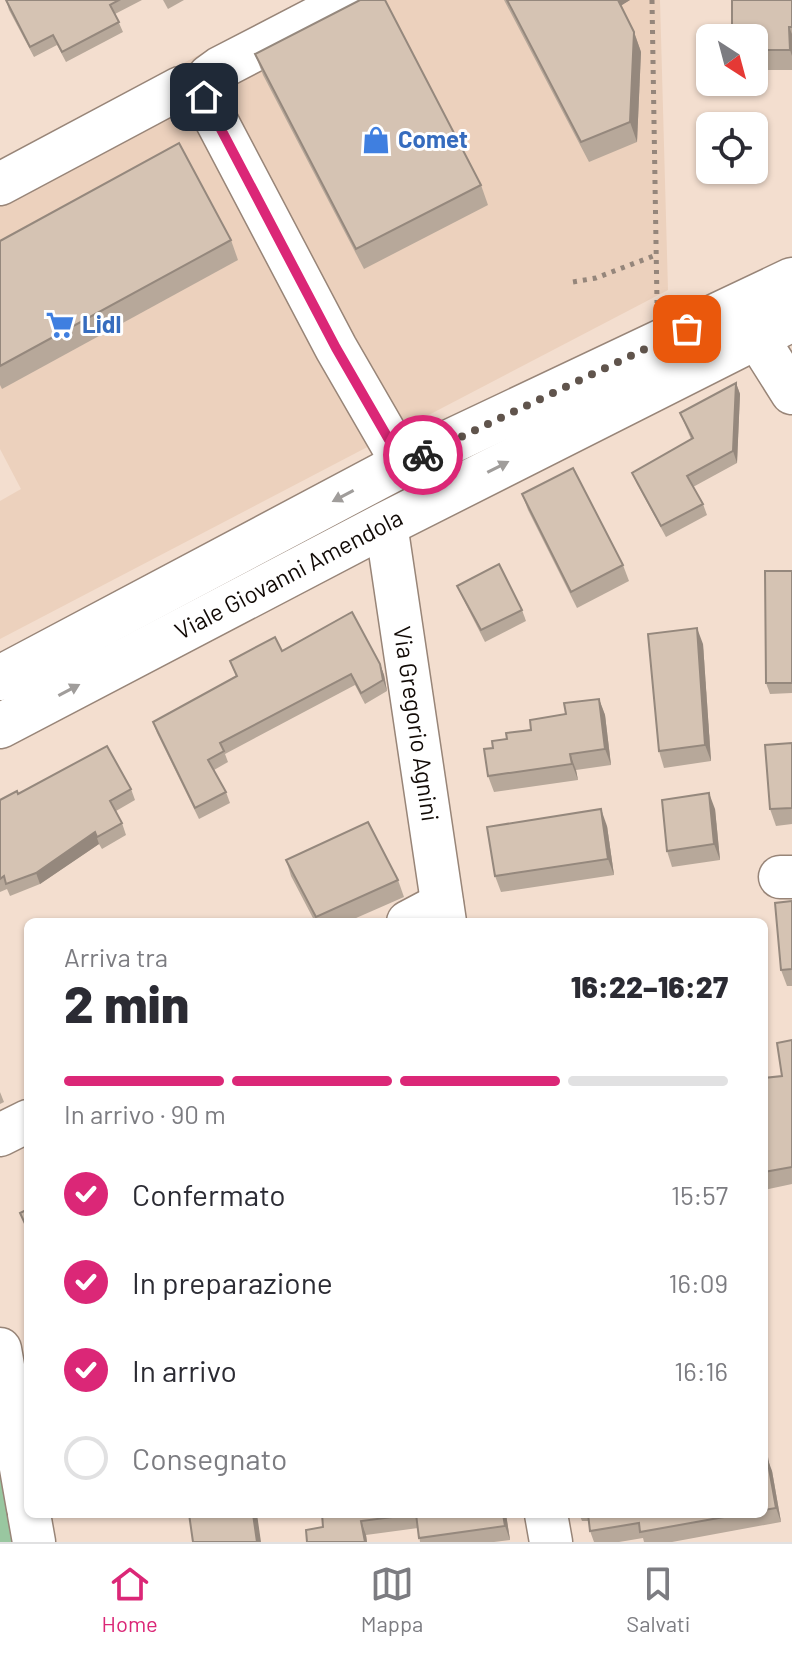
<!DOCTYPE html>
<html lang="it">
<head>
<meta charset="utf-8">
<style>
	:root { --surface:#fff; --page:#f2f2f3; --text:#2b2b33; --muted:#7c7c81; --line:#e1e1e2; --accent:#db2777 }
	body { margin:0; font-family:Barlow,sans-serif; background:var(--page); color:var(--text); height:100vh; display:flex; flex-direction:column; font-size:30px; white-space:nowrap }
	* { box-sizing:border-box; margin:0 }
	p { font-size:26px; color:var(--muted) }
	.icon { flex:none; width:44px; height:44px; fill:none; stroke:currentColor; stroke-width:2; stroke-linecap:round; stroke-linejoin:round }
	.map { position:relative; flex:1; overflow:hidden }
	.sheet { position:absolute; left:24px; top:918px; width:744px; height:600px; display:flex; flex-direction:column; background:var(--surface); border-radius:12px; box-shadow:0 2px 6px #0004 }
	.sheet>* { flex:none }
	.needle { width:52px; rotate:144deg }
	.tools { position:absolute; left:696px; top:24px; display:grid; gap:16px }
	.tools a { display:grid; place-items:center; width:72px; height:72px; border-radius:12px; background:var(--surface); box-shadow:0 2px 6px #0004; font-size:40px }
	.pin { position:absolute; display:grid; place-items:center; width:68px; height:68px; color:#fff; margin:-34px; border-radius:16px; box-shadow:0 4px 12px #0006 }
	.courier { position:absolute; display:grid; place-items:center; width:80px; height:80px; margin:-40px; border:6px solid #db2777; border-radius:50%; background:#fff; color:#222; box-shadow:0 2px 10px #0007 }
	.overview em { font-style:normal; font-weight:800 }
	.overview div { display:flex; flex-direction:column-reverse }
	.overview { display:flex; align-items:center; justify-content:space-between; height:136px; padding:0 40px }
	h1 { font-size:52px; font-weight:800; line-height:60px }
	.bar { display:grid; grid-template-columns:repeat(4,1fr); gap:12px 8px; align-content:center; height:96px; padding:0 40px }
	.bar i { height:10px; border-radius:6px; background:var(--line) }
	.bar .current { background:var(--accent) }
	.bar p { grid-column:span 4 }
	ol { padding:0 40px; list-style:none }
	li { display:flex; align-items:center; gap:24px; height:88px }
	li p { margin-inline-start:auto }
	li .icon { padding:8px; border-radius:50%; background:var(--accent); color:#fff; stroke-width:4 }
	li:last-child { color:var(--muted) }
	li i { width:44px; height:44px; border:4px solid var(--line); border-radius:50% }
	.tabs { display:flex; justify-content:space-around; align-items:center; height:112px; border-top:2px solid var(--line); background:var(--surface); font-size:22px; color:var(--muted) }
	.tabs a { display:grid; justify-items:center; gap:4px }
	.tabs .current { color:var(--accent) }
	.map>svg:first-child { display:block }
	.built { fill:#ecd1bd }
	.green { fill:#99c7a0 }
	.lines { fill:none; stroke-linecap:round; stroke-linejoin:round }
	.minor-casing { stroke:#988578; stroke-width:45 }
	.major-casing { stroke:#988578; stroke-width:47 }
	.path { stroke:#95867b; stroke-width:5; stroke-dasharray:4 6; stroke-linecap:butt }
	.minor { stroke:#fff; stroke-width:42 }
	.major { stroke:#fff; stroke-width:44 }
	.wall { fill:#b7a89a }
	.shaded-wall { fill:#95887d }
	.building { fill:#d5c3b3; stroke:#95887d; stroke-width:2 }
	.oneway { fill:#a09d9b }
	.done { stroke:#60544c; stroke-width:8; stroke-dasharray:0 14.4 }
	.route { stroke:#db2777; stroke-width:10 }
	.labels { text-anchor:middle; stroke-width:6; stroke-linejoin:round; paint-order:stroke }
	.shop-label { font-size:24px; font-weight:bold; fill:#366cbe; stroke:#fff; text-anchor:start }
	.street-label { font-size:24px; fill:#110a06; stroke:#fff }
</style>
</head>
<body>
<div class="map">
<svg width="792" height="1542" viewBox="0 0 792 1542">
	<rect width="100%" height="100%" fill="#f3decf"/>
	<polygon class="built" points="303,0 660,0 668,290 0,639 0,501 21,489 0,449 0,160"/>
	<polygon class="green" points="0,1429 21,1542 0,1542"/>
	<g class="lines">
		<defs>
			<g id="minor">
				<polyline points="351,0 220,68 209,76 204,97 336,348 403,464"/>
				<polyline points="0,184 180,88 205,87"/>
				<polyline points="756,336 792,393"/>
				<path id="s1" d="M386,524L445,922"/>
				<polyline points="780,877 792,877"/>
				<polyline points="408,922 442,904"/>
				<polyline points="0,1135 28,1121"/>
				<polyline points="0,1349 28,1508"/>
				<polyline points="29,1514 34,1542"/>
				<polyline points="546,1514 551,1542"/>
			</g>
			<g id="major">
				<polyline points="0,678 403,464 792,280"/>
				<path id="s2" d="M0,726L386,524L792,319"/>
			</g>
		</defs>
		<use href="#minor" class="minor-casing"/>
		<use href="#major" class="major-casing"/>
		<g class="path">
			<polyline points="652,0 657,303"/>
			<polyline points="573,282 596,278 656,255"/>
		</g>
		<use href="#minor" class="minor"/>
		<use href="#major" class="major"/>
	</g>
	<g class="wall">
		<polygon points="6,0 142,0 115,14 123,32 66,62 57,45 34,57 9,10"/>
		<polygon points="163,0 184,0 168,9"/>
		<polygon points="504,0 630,0 621,5 634,32 641,52 637,142 589,162"/>
		<polygon points="792,0 792,70 754,70 754,38"/>
		<polygon points="255,54 481,185 488,205 364,269 263,75"/>
		<polygon points="231,240 238,260 2,389 0,385 0,241"/>
		<polygon points="736,383 740,394 737,463 693,487 703,504 707,515 666,537 637,484 632,473 691,439 680,413"/>
		<polygon points="522,494 623,565 629,581 577,608 528,510"/>
		<polygon points="792,571 792,693 770,694 766,683"/>
		<polygon points="457,586 522,610 526,621 485,642 462,597"/>
		<polygon points="703,644 711,761 664,768 659,751"/>
		<polygon points="282,651 380,664 384,675 387,691 365,704 355,685 225,754 228,762 214,770 226,792 230,803 199,819 157,733 153,722 236,676 230,661"/>
		<polygon points="599,699 605,715 611,765 576,770 578,780 494,792 488,776 493,748 507,739"/>
		<polygon points="792,743 792,824 776,826 770,809"/>
		<polygon points="131,789 135,800 116,811 122,823 126,835 102,849 99,844 40,884 10,896 7,889 0,892 0,800 18,794"/>
		<polygon points="715,809 720,860 672,867 667,851"/>
		<polygon points="607,826 614,875 501,892 495,876"/>
		<polygon points="286,860 398,880 404,897 347,922 315,922 291,876"/>
		<polygon points="792,901 792,986 787,986 781,970"/>
		<polygon points="792,1040 792,1184 764,1190 764,1078 782,1076"/>
		<polygon points="0,1092 4,1102 0,1104"/>
		<polygon points="764,1457 772,1471 781,1522 672,1542 644,1542 643,1538 619,1542 594,1542 590,1531 589,1521 582,1521 579,1514 764,1514"/>
		<polygon points="322,1514 506,1514 510,1540 494,1542 420,1542 418,1528 366,1535 367,1542 307,1542 323,1527"/>
	</g>
	<g class="shaded-wall">
		<polygon points="617,0 630,0 619,7"/>
		<polygon points="789,27 792,34 792,56 790,50"/>
		<polygon points="634,32 641,52 637,142 630,122"/>
		<polygon points="736,383 740,394 737,463 733,451"/>
		<polygon points="697,628 703,644 711,761 705,745"/>
		<polygon points="380,664 384,675 387,691 383,680"/>
		<polygon points="599,699 605,715 611,765 605,749"/>
		<polygon points="570,754 576,770 578,780 572,764"/>
		<polygon points="709,793 715,809 720,860 714,844"/>
		<polygon points="601,809 607,826 614,875 608,859"/>
		<polygon points="95,832 99,844 40,884 36,873"/>
		<polygon points="767,1457 772,1471 781,1522 776,1508"/>
		<polygon points="253,1514 257,1514 261,1542 257,1542"/>
		<polygon points="503,1514 506,1514 510,1540 505,1526"/>
		<polygon points="361,1521 366,1535 367,1542 365,1542"/>
	</g>
	<g class="building">
		<polygon points="6,0 119,0 110,5 119,22 62,52 53,35 30,47"/>
		<polygon points="360,0 385,0 481,185 356,249 255,54"/>
		<polygon points="507,0 618,0 634,32 630,122 581,142"/>
		<polygon points="732,0 792,0 792,27 789,27 790,50 754,50 754,38 732,38"/>
		<polygon points="179,143 231,240 0,366 0,241"/>
		<polygon points="736,383 733,451 687,476 703,504 661,526 632,473 693,438 680,413"/>
		<polygon points="573,468 623,565 571,592 522,494"/>
		<polygon points="499,564 522,610 481,630 457,586"/>
		<polygon points="765,571 792,571 792,683 766,683"/>
		<polygon points="352,612 380,664 383,680 361,693 351,674 220,743 224,751 208,760 226,792 195,808 153,722 237,676 230,661 275,637 282,651"/>
		<polygon points="697,628 705,745 659,751 648,634"/>
		<polygon points="599,699 605,749 570,754 572,764 488,776 484,749 493,748 492,741 507,739 506,733 531,730 530,720 566,714 564,703"/>
		<polygon points="792,743 792,808 770,809 765,745"/>
		<polygon points="107,746 131,789 110,801 122,823 97,837 95,832 36,873 6,884 4,876 0,879 0,800 17,791 18,794"/>
		<polygon points="709,793 714,844 667,851 662,800"/>
		<polygon points="601,809 608,859 495,876 487,827"/>
		<polygon points="368,822 398,880 316,917 286,860"/>
		<polygon points="792,901 792,969 781,970 775,903"/>
		<polygon points="792,1040 792,1167 764,1172 764,1078 782,1076 777,1043"/>
		<polygon points="28,1209 28,1230 20,1213"/>
		<polygon points="764,1457 767,1457 776,1508 764,1510"/>
		<polygon points="189,1514 253,1514 257,1542 193,1542"/>
		<polygon points="322,1514 503,1514 505,1526 419,1538 416,1514 361,1521 365,1542 307,1542 306,1530 323,1527"/>
		<polygon points="588,1514 741,1514 640,1532 639,1523 590,1531"/>
	</g>
	<defs><path id="oneway-solid" d="M-6-.8H1V-3.2L6.5 0L1 3.2V.8H-6Z" transform="scale(2)"/></defs>
	<g class="oneway">
		<use href="#oneway-solid" transform="translate(498 467) rotate(-27)"/>
		<use href="#oneway-solid" transform="translate(343 496) rotate(152)"/>
		<use href="#oneway-solid" transform="translate(69 690) rotate(-28)"/>
	</g>
	<g class="lines">
		<polyline class="done" points="423,455 687,329"/>
		<polyline class="route" points="204,97 336,348 403,464 423,455"/>
	</g>
	<defs>
		<symbol id="shop-bare" viewBox="-9 -9 18 18"><path d="M-5-2.5h2.3a2.7 3.5 0 0 1 5.4 0H5L5.5 6h-11ZM-1.5-2.5h3a1.5 2.3 0 0 0-3 0Z" fill="#3f7fe0" stroke="#fff" stroke-width="2.5" paint-order="stroke"/></symbol>
		<symbol id="supermarket-bare" viewBox="-9 -9 18 18"><path d="M-6-5.5h2.5l.6 2H6L4.5 2H-2.5L-4.4-4H-6ZM-1.5 3.2a1.3 1.3 0 1 0 .1 0ZM3 3.2a1.3 1.3 0 1 0 .1 0Z" fill="#3f7fe0" stroke="#fff" stroke-width="2.5" paint-order="stroke"/></symbol>
	</defs>
	<g fill-rule="evenodd">
		<use href="#shop-bare" x="356" y="120" width="40" height="40"/>
		<use href="#supermarket-bare" x="40" y="305" width="40" height="40"/>
	</g>
	<g class="labels">
		<g class="shop-label">
			<text x="398" y="148">Comet</text>
			<text x="82" y="333">Lidl</text>
		</g>
		<g class="street-label">
			<text dy="8" stroke="none"><textPath href="#s2" startOffset="326">Viale Giovanni Amendola</textPath></text>
			<text dy="8" stroke="none"><textPath href="#s1" startOffset="202">Via Gregorio Agnini</textPath></text>
		</g>
	</g>
</svg>
<div class="tools">
<a><svg class="needle" viewBox="-14 -14 28 28"><path d="M0-13l5 13h-10z" fill="#e53935"/><path d="M0 13l5-13h-10z" fill="#7c7c81"/></svg></a>
<a><svg class="icon" aria-label="locate" viewBox="0 0 24 24"><circle cx="12" cy="12" r="6"/><path d="M12 2v4M12 18v4M2 12h4M18 12h4"/></svg></a>
</div>
<div class="pin" style="left:687px;top:329px;background:#ea580c"><svg class="icon" aria-label="bag" viewBox="0 0 24 24"><path d="M5 8h14l-1 12H6zM9 8a3 3 0 0 1 6 0"/></svg></div>
<div class="pin" style="left:204px;top:97px;background:#1f2937"><svg class="icon" aria-label="home" viewBox="0 0 24 24"><path d="M3 11l9-7 9 7M6 9v11h12V9"/></svg></div>
<div class="courier" style="left:423px;top:455px"><svg class="icon" aria-label="bike" viewBox="0 0 24 24"><circle cx="6" cy="16" r="4"/><circle cx="18" cy="16" r="4"/><path d="M6 16l4-8h5l3 8M10 8l3 8H6M13 5h3"/></svg></div>
<section class="sheet">
<div class="overview"><div><h1>2 min</h1><p>Arriva tra</p></div><em>16:22–16:27</em></div>
<div class="bar"><i class="current"></i><i class="current"></i><i class="current"></i><i></i><p>In arrivo · 90 m</p></div>
<ol>
<li><svg class="icon" aria-label="check" viewBox="0 0 24 24"><path d="M5 12l5 5 9-10"/></svg>Confermato<p>15:57</p></li>
<li><svg class="icon" aria-label="check" viewBox="0 0 24 24"><path d="M5 12l5 5 9-10"/></svg>In preparazione<p>16:09</p></li>
<li><svg class="icon" aria-label="check" viewBox="0 0 24 24"><path d="M5 12l5 5 9-10"/></svg>In arrivo<p>16:16</p></li>
<li><i></i>Consegnato</li>
</ol>
</section>
</div>
<nav class="tabs">
<a class="current"><svg class="icon" aria-label="home" viewBox="0 0 24 24"><path d="M3 11l9-7 9 7M6 9v11h12V9"/></svg>Home</a>
<a><svg class="icon" aria-label="map" viewBox="0 0 24 24"><path d="M3 6l6-2 6 2 6-2v14l-6 2-6-2-6 2zM9 4v14M15 6v14"/></svg>Mappa</a>
<a><svg class="icon" aria-label="saved" viewBox="0 0 24 24"><path d="M7 4h10v16l-5-4-5 4z"/></svg>Salvati</a>
</nav>
</body>
</html>
